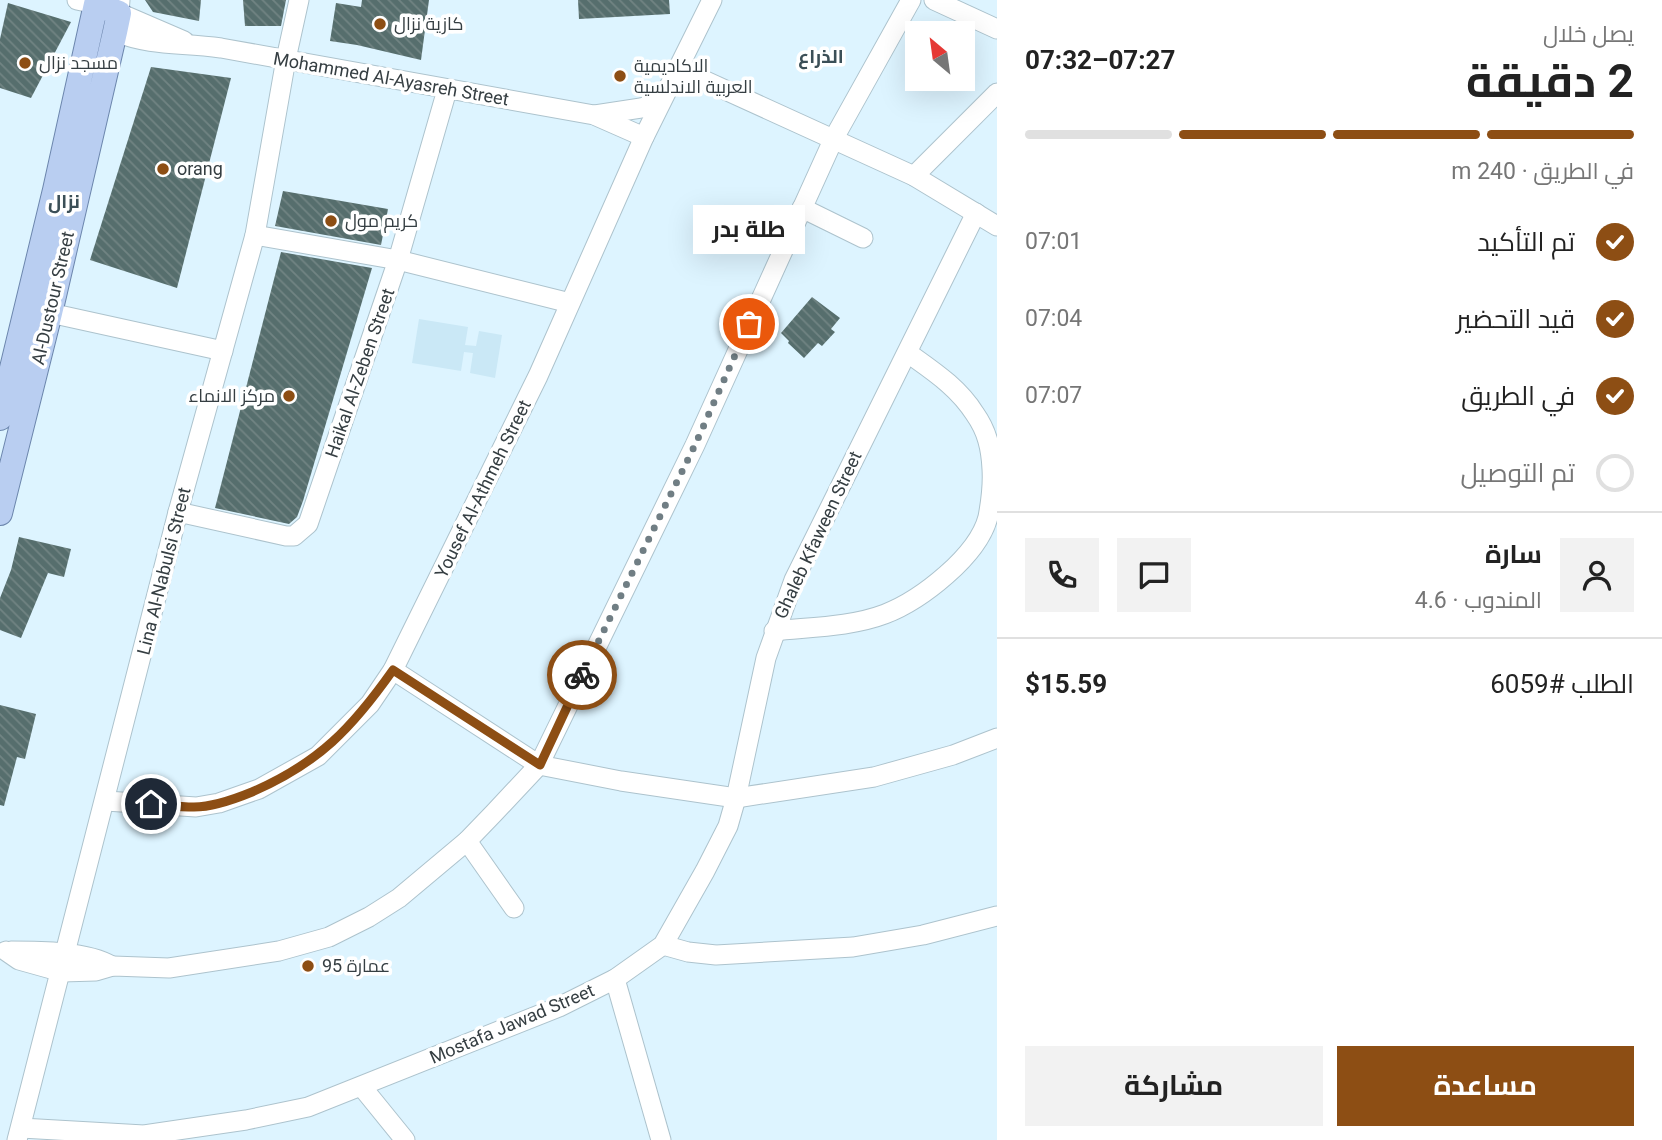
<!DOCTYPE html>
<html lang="ar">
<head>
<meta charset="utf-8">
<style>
	:root { --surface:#fff; --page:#f2f2f2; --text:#222; --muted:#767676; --line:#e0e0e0; --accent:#8d4e14 }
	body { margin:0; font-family:Roboto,Cairo,sans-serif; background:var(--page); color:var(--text); direction:rtl; height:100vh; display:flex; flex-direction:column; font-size:26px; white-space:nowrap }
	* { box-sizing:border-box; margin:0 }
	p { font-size:23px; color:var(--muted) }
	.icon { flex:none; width:38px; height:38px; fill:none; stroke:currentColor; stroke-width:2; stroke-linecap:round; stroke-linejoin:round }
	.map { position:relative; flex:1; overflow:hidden; direction:ltr }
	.panel { display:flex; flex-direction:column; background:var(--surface); width:665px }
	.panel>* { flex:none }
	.needle { width:46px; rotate:331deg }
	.tools { position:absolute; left:905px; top:21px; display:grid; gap:14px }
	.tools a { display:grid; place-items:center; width:70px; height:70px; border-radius:0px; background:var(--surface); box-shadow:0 7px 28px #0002; font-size:35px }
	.pin { position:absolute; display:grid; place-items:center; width:60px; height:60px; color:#fff; margin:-30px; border:4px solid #fff; border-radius:50%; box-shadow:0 2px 7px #0007 }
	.courier { position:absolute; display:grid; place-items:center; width:70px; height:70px; margin:-35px; border:5px solid #8d4e14; border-radius:50%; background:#fff; color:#222; box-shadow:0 2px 9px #0007 }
	.bubble { position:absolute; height:49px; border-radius:0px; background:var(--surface); box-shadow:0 7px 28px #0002; font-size:23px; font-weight:700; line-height:49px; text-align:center; direction:rtl }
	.overview em { font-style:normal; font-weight:700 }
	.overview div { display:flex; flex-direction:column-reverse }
	.overview { display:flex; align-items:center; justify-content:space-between; height:119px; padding:0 28px }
	h1 { font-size:46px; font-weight:700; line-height:52px }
	.bar { display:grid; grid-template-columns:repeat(4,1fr); gap:10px 7px; align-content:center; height:84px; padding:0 28px }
	.bar i { height:9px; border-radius:5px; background:var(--line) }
	.bar .selected { background:var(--accent) }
	.bar p { grid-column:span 4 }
	.line { display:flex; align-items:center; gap:18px; padding:0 28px; border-top:2px solid var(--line) }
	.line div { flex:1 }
	.round { display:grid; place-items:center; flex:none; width:74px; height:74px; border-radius:0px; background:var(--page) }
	ol { padding:0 28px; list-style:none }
	li { display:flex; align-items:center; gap:21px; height:77px }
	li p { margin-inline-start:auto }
	li .icon { padding:7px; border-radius:50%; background:var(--accent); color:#fff; stroke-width:4 }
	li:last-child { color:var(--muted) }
	li i { width:38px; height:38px; border:4px solid var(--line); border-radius:50% }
	.action { display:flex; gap:14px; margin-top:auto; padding:14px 28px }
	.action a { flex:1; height:80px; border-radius:0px; background:var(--accent); color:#fff; font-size:28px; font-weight:700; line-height:80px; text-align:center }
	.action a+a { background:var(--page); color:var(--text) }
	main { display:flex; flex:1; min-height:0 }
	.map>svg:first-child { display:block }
	.built { fill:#cae8f6 }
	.building { fill:url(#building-back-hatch) }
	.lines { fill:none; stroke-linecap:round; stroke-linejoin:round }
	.minor-casing { stroke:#adc3cd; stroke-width:21 }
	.major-casing { stroke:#6c86ad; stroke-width:26 }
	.minor { stroke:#fff; stroke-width:19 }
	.major { stroke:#b9cef1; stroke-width:24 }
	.done { stroke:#707e84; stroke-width:7; stroke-dasharray:0 12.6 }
	.route { stroke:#8d4e14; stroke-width:9 }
	.poi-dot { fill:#8d4e14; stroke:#fff; stroke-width:2.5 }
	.labels { text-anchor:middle; stroke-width:7; stroke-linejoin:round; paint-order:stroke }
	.poi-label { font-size:18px; fill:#353e42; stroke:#fff; text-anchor:start }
	.street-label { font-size:18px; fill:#353e42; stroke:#fff }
	.neighbourhood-label { font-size:19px; font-weight:bold; fill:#3b4f57; stroke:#fff }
</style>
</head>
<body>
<main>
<section class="panel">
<div class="overview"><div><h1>2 دقيقة</h1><p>يصل خلال</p></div><em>07:27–07:32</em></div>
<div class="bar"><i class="selected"></i><i class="selected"></i><i class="selected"></i><i></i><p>في الطريق · 240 m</p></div>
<ol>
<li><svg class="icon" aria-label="check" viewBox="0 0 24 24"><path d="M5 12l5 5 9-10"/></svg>تم التأكيد<p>07:01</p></li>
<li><svg class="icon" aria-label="check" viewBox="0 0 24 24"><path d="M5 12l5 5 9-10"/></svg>قيد التحضير<p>07:04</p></li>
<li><svg class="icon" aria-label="check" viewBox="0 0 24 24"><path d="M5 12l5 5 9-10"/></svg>في الطريق<p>07:07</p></li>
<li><i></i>تم التوصيل</li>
</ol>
<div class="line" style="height:126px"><a class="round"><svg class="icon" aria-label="person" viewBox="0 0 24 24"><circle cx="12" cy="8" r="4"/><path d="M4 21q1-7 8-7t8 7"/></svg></a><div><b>سارة</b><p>المندوب · 4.6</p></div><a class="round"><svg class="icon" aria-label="chat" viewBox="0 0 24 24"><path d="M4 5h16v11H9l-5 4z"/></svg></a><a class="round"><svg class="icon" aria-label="phone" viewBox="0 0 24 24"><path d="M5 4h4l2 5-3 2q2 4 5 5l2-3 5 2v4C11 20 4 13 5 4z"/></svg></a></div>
<div class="line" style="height:91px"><div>الطلب #6059</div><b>$15.59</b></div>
<div class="action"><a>مساعدة</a><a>مشاركة</a></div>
</section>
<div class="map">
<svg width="997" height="1140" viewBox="0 0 997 1140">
	<defs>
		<pattern id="building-back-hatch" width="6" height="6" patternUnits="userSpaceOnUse" patternTransform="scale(1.75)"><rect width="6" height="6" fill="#566e6d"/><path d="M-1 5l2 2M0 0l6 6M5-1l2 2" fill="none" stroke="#718483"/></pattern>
	</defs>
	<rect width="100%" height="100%" fill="#ddf4ff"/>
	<polygon class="built" points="419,319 468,327 465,345 476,346 479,331 502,335 495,378 470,373 473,353 464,352 461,371 412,363"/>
	<g class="building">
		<polygon points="145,0 201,0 199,21 153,12"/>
		<polygon points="243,0 286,0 281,26 245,26"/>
		<polygon points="362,0 429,0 421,60 357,45 330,41 336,3 361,7"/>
		<polygon points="578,0 669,0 670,14 579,19"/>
		<polygon points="8,3 71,22 31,98 0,88 0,39"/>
		<polygon points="151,67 231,78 177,288 90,260"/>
		<polygon points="283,191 388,209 381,245 275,226"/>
		<polygon points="281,252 372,268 303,501 297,517 289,524 215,508"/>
		<polygon points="812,297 840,318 831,329 835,332 822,346 818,343 804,358 788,343 789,341 781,333"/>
		<polygon points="19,537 71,549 64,577 48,573 21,638 0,630 0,598 11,570"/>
		<polygon points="0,705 36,714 25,759 17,757 4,806 0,805"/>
	</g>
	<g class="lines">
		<defs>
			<g id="minor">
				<polyline points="77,0 96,4 97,0"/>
				<polyline points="120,0 119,13 184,41"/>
				<polyline points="934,0 997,29"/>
				<path d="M115,32C154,47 181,42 221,48L594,115L644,137"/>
				<polyline points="677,68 914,176 997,226"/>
				<polyline points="595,115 641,108 660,102"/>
				<polyline points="914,176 997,93"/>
				<polyline points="802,208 863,238"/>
				<polyline points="255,235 398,260 570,303"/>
				<polyline points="50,313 223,351"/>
				<polyline points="178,512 286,536 294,536 308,524 398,260 447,90"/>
				<path d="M774,631C810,627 851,627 885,614C921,600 978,556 988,517C991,501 993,485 992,469C991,448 987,431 975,414C958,387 933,371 908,353"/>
				<polyline points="393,670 539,765 621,781 736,798 874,777 953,755 997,738"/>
				<polyline points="106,801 196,807 219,803 259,789 318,756 370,704 393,670 538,376 644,137 712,0"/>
				<polyline points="467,841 514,908"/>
				<polyline points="663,945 688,952 716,955 853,947 923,935 997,916"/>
				<polyline points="6,951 19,960 62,972 96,971 113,966 169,968 279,951 329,937 369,917 399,898 467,841 494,813 539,765 695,445 834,138 911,0"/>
				<path d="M11,951C40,951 87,951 112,966"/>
				<polyline points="615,979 661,1140"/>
				<polyline points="362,1087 405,1140"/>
				<polyline points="21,1128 144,1135 246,1120 308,1107 559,1007 615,979 663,945 705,871 728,826 736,798 766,658 794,580 976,213"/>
				<polyline points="17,1140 178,512 255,235 286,59 299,0"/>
			</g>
			<polyline id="major" points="0,418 55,190 96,4 119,13 115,32 50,313 0,513"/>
		</defs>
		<use href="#minor" class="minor-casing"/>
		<use href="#major" class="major-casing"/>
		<use href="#minor" class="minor"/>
		<use href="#major" class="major"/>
	</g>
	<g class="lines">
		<polyline class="done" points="582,675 695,445 749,324"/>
		<path class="route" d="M151,804C165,805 180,807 194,807C213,807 235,799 252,792C319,763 352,728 393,670L540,765L582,675"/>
	</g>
	<g class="poi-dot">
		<circle cx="380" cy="24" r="7"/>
		<circle cx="25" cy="63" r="7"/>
		<circle cx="620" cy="76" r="7"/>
		<circle cx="163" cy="169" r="7"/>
		<circle cx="331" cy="221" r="7"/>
		<circle cx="289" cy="396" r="7"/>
		<circle cx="308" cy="966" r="7"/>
	</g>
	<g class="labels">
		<g class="poi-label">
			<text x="394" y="30">كازية نزال</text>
			<text x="39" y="69">مسجد نزال</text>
			<text x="634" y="72">الاكاديمية<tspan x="634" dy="21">العربية الاندلسية</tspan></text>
			<text x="177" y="175">orang</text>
			<text x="345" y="227">كريم مول</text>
			<text x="275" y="402" text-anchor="end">مركز الانماء</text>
			<text x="322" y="972">عمارة 95</text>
		</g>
		<g class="street-label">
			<text transform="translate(391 79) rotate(10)" y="6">Mohammed Al-Ayasreh Street</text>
			<text transform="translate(53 298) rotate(-77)" y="6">Al-Dustour Street</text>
			<text transform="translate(360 373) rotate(-71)" y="6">Haikal Al-Zeben Street</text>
			<text transform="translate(483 489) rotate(-64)" y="6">Yousef Al-Athmeh Street</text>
			<text transform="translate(818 535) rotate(-65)" y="6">Ghaleb Kfaween Street</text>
			<text transform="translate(164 571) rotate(-76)" y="6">Lina Al-Nabulsi Street</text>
			<text transform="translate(512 1024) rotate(-23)" y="6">Mostafa Jawad Street</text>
		</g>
		<g class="neighbourhood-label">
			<text x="821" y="63">الذراع</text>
			<text x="64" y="208">نزال</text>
		</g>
	</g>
</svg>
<div class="tools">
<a><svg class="needle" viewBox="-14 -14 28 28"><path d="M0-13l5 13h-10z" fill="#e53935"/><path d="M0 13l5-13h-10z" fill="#767676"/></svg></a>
</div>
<div class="pin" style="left:749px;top:324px;background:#ea580c"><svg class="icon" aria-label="bag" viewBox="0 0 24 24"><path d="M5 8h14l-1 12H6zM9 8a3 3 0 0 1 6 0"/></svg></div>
<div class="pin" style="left:151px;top:804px;background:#1f2937"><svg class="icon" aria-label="home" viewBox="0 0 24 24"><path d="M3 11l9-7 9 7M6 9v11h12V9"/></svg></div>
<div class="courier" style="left:582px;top:675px"><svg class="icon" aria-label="bike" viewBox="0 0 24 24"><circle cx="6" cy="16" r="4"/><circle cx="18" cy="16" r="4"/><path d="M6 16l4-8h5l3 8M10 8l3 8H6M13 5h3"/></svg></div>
<div class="bubble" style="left:693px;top:205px;width:112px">طلة بدر</div>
</div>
</main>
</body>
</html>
